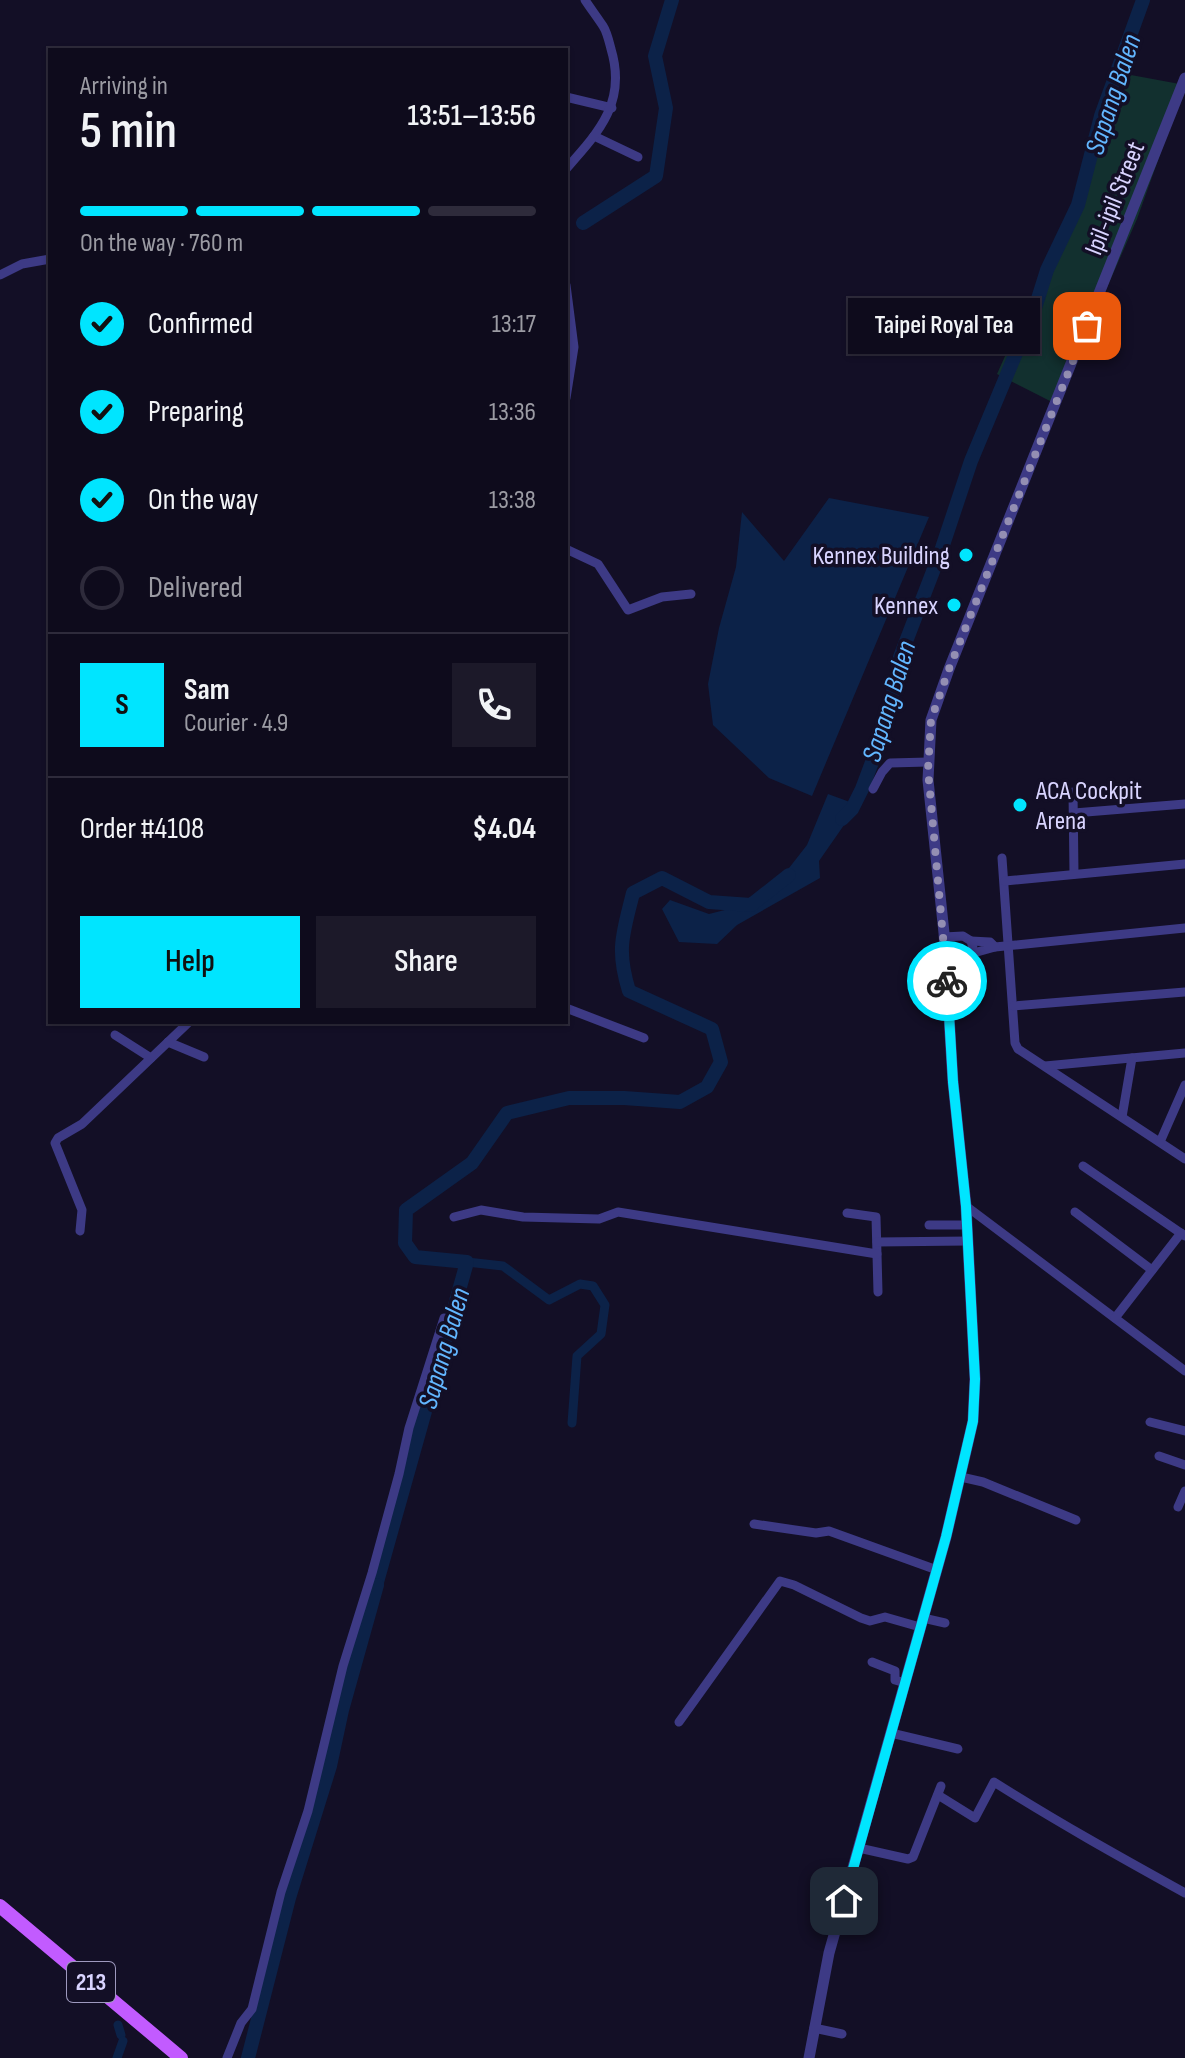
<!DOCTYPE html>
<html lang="en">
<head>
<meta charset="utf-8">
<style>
	:root { --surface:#0e0b1c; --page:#1c1929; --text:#f1f3f6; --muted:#9b9ba3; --line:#2e2b3b; --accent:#00e5ff }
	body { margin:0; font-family:"Sofia Sans Condensed",sans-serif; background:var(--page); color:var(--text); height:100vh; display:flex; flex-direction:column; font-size:30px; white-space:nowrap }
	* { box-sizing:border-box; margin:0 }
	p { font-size:26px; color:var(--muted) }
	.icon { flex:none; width:44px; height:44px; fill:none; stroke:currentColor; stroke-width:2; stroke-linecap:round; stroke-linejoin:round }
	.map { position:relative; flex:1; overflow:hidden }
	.details { position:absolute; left:48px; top:48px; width:520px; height:976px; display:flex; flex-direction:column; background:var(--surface); border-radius:0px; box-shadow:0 2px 6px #0004,0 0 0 2px var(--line) }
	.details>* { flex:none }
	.pin { position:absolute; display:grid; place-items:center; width:68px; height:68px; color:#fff; margin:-34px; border-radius:16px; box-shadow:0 4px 12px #0006 }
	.courier { position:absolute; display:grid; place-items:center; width:80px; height:80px; margin:-40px; border:6px solid #00e5ff; border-radius:50%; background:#fff; color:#222; box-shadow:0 2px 10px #0007 }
	.bubble { position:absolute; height:56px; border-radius:0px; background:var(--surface); box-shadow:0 2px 6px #0004,0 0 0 2px var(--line); font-size:26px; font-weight:600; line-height:56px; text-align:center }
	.summary em { font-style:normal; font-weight:600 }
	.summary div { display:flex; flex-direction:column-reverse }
	.summary { display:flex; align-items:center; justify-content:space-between; height:136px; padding:0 32px }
	h1 { font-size:52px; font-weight:600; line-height:60px }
	.bar { display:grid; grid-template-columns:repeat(4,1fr); gap:12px 8px; align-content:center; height:96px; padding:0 32px }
	.bar i { height:10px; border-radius:6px; background:var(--line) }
	.bar .active { background:var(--accent) }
	.bar p { grid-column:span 4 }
	.line { display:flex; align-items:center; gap:20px; padding:0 32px; border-top:2px solid var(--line) }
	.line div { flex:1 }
	.round { display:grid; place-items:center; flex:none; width:84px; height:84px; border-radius:0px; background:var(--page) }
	ol { padding:0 32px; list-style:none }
	li { display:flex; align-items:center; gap:24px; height:88px }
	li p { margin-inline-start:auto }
	li .icon { padding:8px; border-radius:50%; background:var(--accent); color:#111; stroke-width:4 }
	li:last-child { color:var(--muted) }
	li i { width:44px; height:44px; border:4px solid var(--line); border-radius:50% }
	.primary-button { display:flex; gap:16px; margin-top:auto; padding:16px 32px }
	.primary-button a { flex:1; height:92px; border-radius:0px; background:var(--accent); color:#111; font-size:32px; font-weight:600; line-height:92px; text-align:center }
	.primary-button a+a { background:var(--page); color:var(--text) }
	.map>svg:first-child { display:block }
	.green { fill:#12302f }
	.water { fill:#0c2248 }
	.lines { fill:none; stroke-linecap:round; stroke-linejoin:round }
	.stream { stroke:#0c2248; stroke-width:2 }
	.canal { stroke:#0c2248; stroke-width:9 }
	.river { stroke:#0c2248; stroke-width:14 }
	.minor { stroke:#3d3a85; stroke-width:9 }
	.tertiary { stroke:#3d3a85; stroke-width:11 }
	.primary { stroke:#c25bff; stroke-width:14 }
	.done { stroke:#948fb3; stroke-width:8; stroke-dasharray:0 14.4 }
	.route { stroke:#00e5ff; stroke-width:10 }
	.poi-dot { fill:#00e5ff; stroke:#130f26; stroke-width:3 }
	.labels { text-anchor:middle; stroke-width:7; stroke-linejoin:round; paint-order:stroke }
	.shield { fill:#130f26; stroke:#9e99be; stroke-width:2 }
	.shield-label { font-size:24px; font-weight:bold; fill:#d9d4ff }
	.street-label { font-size:26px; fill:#d9d4ff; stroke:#130f26 }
	.poi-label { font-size:26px; fill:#d9d4ff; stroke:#130f26; text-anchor:end }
	.water-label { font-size:28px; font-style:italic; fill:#62b6ff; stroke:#130f26 }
</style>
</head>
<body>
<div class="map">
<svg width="1185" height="2058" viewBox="0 0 1185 2058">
	<rect width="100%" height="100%" fill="#130f26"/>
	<polygon class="green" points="1131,75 1185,85 1137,219 1056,404 997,374"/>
	<g class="water">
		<polygon points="829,498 929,517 812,796 769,778 713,725 708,684 719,628 736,567 742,512 784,561"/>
		<polygon points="828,794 858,805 819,861 820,878 737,925 717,944 679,942 662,909 670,900 709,914 764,900 807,845"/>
	</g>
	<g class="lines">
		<polyline class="stream" points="414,1260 415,1257"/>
		<g class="canal">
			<polyline points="467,1262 503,1266 549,1300 580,1284 593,1286 605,1305 601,1334 577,1356 572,1423"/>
			<polyline points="118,2025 121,2035"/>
			<polyline points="117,2058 123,2041"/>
		</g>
		<g class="river">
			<polyline points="583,223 656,176 666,108 655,56 672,0"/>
			<polyline points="842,819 852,809 862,789 887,722 900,657 942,548 971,461 1036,305 1047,270 1078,205 1101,116 1143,0"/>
			<path d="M377,1582L467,1262L415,1257L405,1243L406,1210L472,1163L507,1113L569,1098H624L680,1102L707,1087L721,1062L712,1029L629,991C616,949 623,934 633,893L662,878L709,902L751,905L789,875"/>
			<polyline points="248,2058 289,1898 330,1766 342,1710 377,1585"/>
		</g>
		<g class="minor">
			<polyline points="566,97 612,108"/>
			<polyline points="594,136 638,157"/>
			<path d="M566,169C599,132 627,102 611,49C609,41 607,32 603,26C597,17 591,9 585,0"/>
			<polyline points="0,275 22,264 50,259"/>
			<polyline points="566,285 574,347 566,398"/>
			<polyline points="566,549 598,564 628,610 662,597 691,594"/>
			<polyline points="873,789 882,772 890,763 928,762"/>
			<polyline points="1073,792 1074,874"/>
			<polyline points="1074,813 1185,804"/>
			<polyline points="1002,858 1015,1043 1018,1049 1185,1159"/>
			<polyline points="1005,881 1185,864"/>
			<polyline points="944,937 963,936 971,941 973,948 962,960 946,963"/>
			<polyline points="995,947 1185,928"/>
			<polyline points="970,954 995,947 990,942 971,941"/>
			<polyline points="1014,1006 1185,992"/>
			<polyline points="566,1008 644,1038"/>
			<polyline points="115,1035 151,1058"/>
			<polyline points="168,1042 204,1057"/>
			<polyline points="1045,1066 1185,1053"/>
			<polyline points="1122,1117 1132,1058"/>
			<polyline points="1160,1142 1185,1085"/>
			<polyline points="1083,1166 1185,1236"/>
			<polyline points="966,1206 1185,1371"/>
			<polyline points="1075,1212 1152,1270"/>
			<polyline points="847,1213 876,1217 878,1292"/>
			<polyline points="454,1217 481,1210 523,1217 599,1219 618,1212 877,1254"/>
			<polyline points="929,1225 967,1225"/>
			<polyline points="80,1231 82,1210 55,1143 58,1138 82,1124 189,1022"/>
			<polyline points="877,1242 968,1241"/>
			<polyline points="1115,1318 1181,1233"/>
			<polyline points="1150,1422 1185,1431"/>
			<polyline points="1159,1456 1185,1465"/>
			<polyline points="961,1477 983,1482 1076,1520"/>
			<polyline points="1178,1507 1185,1491"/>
			<polyline points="754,1524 816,1533 829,1531 937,1570"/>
			<polyline points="923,1618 945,1623"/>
			<polyline points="872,1662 895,1671 895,1680 905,1683"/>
			<polyline points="679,1722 780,1581 794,1585 861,1618 870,1621 885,1617 920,1627"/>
			<polyline points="891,1733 958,1749"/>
			<path d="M938,1795L975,1818L994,1782C1057,1822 1120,1857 1185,1893"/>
			<polyline points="859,1848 908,1859 913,1857 941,1786"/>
			<polyline points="814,2028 842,2034"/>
			<polyline points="227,2058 241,2023 252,2009 281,1892 308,1811 343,1666 372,1573 399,1474 409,1428 444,1318"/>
		</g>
		<polyline class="tertiary" points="809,2058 829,1953 946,1537 973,1421 975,1379 966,1206 953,1082 944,933 928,780 931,720 949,669 1185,78"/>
		<polyline class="primary" points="0,1906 181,2058"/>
	</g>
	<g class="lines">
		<polyline class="done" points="947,981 928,770 931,720 949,669 1087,326"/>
		<polyline class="route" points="844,1901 946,1537 973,1421 975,1379 966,1206 953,1082 947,981"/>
	</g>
	<g class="poi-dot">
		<circle cx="966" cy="555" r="8"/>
		<circle cx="954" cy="605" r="8"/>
		<circle cx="1020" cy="805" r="8"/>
	</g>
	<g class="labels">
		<rect class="shield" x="67" y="1962" width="48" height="40" rx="6"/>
		<g class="shield-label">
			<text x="91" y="1990">213</text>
		</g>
		<g class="street-label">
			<text transform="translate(1114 198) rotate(-68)" y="9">Ipil-ipil Street</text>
		</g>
		<g class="poi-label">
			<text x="950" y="564">Kennex Building</text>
			<text x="938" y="614">Kennex</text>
			<text x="1036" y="799" text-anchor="start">ACA Cockpit<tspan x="1036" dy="30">Arena</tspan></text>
		</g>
		<g class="water-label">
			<text transform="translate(1112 94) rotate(-72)" y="10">Sapang Balen</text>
			<text transform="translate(888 701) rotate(-73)" y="10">Sapang Balen</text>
			<text transform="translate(443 1348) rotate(-74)" y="10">Sapang Balen</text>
		</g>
	</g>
</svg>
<div class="pin" style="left:1087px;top:326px;background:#ea580c"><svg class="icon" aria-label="bag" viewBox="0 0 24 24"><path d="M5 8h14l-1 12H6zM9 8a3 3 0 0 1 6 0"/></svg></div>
<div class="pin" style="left:844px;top:1901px;background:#1f2937"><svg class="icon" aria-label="home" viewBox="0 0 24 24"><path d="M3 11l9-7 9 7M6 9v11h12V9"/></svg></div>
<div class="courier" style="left:947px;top:981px"><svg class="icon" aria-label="bike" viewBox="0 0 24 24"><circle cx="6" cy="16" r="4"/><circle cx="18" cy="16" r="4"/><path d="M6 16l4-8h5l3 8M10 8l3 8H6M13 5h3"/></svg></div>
<div class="bubble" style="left:848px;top:298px;width:192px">Taipei Royal Tea</div>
<section class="details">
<div class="summary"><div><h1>5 min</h1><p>Arriving in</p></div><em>13:51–13:56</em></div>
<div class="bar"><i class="active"></i><i class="active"></i><i class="active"></i><i></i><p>On the way · 760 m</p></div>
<ol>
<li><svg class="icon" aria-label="check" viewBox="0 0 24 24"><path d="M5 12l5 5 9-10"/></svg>Confirmed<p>13:17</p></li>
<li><svg class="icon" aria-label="check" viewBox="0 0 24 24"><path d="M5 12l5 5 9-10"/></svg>Preparing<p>13:36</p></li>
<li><svg class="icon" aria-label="check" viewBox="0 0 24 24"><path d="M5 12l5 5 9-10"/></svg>On the way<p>13:38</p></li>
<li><i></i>Delivered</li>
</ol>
<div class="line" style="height:144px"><b class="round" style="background:var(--accent);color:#111">S</b><div><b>Sam</b><p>Courier · 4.9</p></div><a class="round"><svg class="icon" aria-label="phone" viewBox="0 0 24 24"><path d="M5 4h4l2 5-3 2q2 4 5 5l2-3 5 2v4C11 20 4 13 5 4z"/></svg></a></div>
<div class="line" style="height:104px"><div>Order #4108</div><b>$4.04</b></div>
<div class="primary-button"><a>Help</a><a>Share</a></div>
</section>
</div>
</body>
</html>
